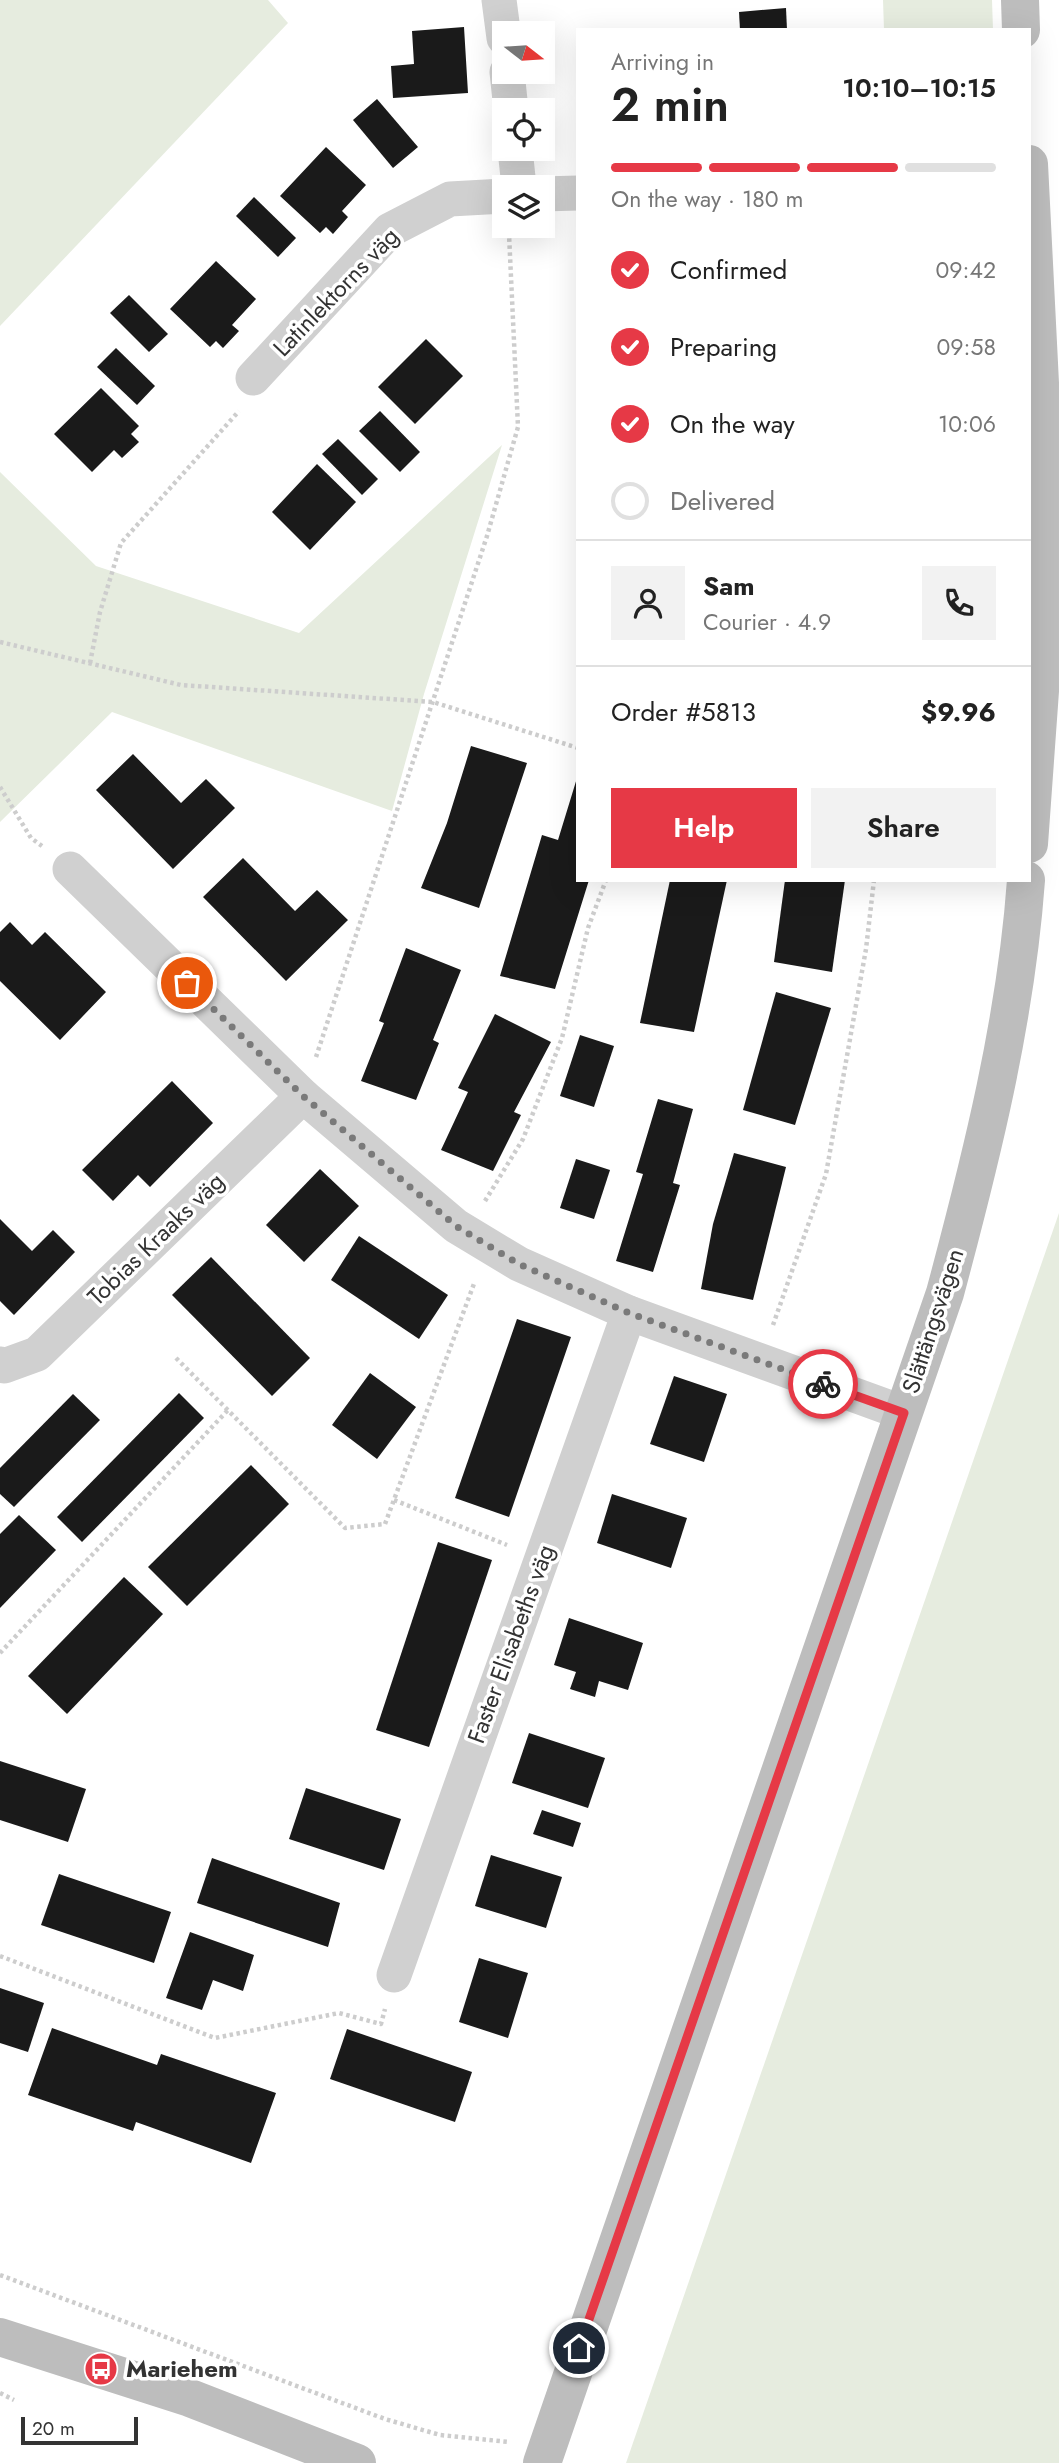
<!DOCTYPE html>
<html lang="en">
<head>
<meta charset="utf-8">
<style>
	:root { --surface:#fff; --page:#f2f2f2; --text:#222; --muted:#767676; --line:#e0e0e0; --accent:#e63946 }
	body { margin:0; font-family:Jost,sans-serif; background:var(--page); color:var(--text); height:100vh; display:flex; flex-direction:column; font-size:26px; white-space:nowrap }
	* { box-sizing:border-box; margin:0 }
	p { font-size:23px; color:var(--muted) }
	.icon { flex:none; width:38px; height:38px; fill:none; stroke:currentColor; stroke-width:2; stroke-linecap:round; stroke-linejoin:round }
	.map { position:relative; flex:1; overflow:hidden }
	.side { position:absolute; left:576px; top:28px; width:455px; height:854px; display:flex; flex-direction:column; background:var(--surface); border-radius:0px; box-shadow:0 7px 28px #0002 }
	.side>* { flex:none }
	.needle { width:46px; rotate:107deg }
	.buttons { position:absolute; left:492px; top:21px; display:grid; gap:14px }
	.buttons a { display:grid; place-items:center; width:63px; height:63px; border-radius:0px; background:var(--surface); box-shadow:0 7px 28px #0002; font-size:35px }
	.scale { position:absolute; left:21px; bottom:18px; width:117px; box-sizing:border-box; padding-left:7px; border:4px solid #333; border-top:0; font-size:19px; line-height:24px; white-space:nowrap; color:#333; -webkit-text-stroke:5px #fff; paint-order:stroke }
	.pin { position:absolute; display:grid; place-items:center; width:60px; height:60px; color:#fff; margin:-30px; border:4px solid #fff; border-radius:50%; box-shadow:0 2px 7px #0007 }
	.courier { position:absolute; display:grid; place-items:center; width:70px; height:70px; margin:-35px; border:5px solid #e63946; border-radius:50%; background:#fff; color:#222; box-shadow:0 2px 9px #0007 }
	.overview em { font-style:normal; font-weight:600 }
	.overview div { display:flex; flex-direction:column-reverse }
	.overview { display:flex; align-items:center; justify-content:space-between; height:119px; padding:0 35px }
	h1 { font-size:46px; font-weight:600; line-height:52px }
	.bar { display:grid; grid-template-columns:repeat(4,1fr); gap:10px 7px; align-content:center; height:84px; padding:0 35px }
	.bar i { height:9px; border-radius:5px; background:var(--line) }
	.bar .on { background:var(--accent) }
	.bar p { grid-column:span 4 }
	.line { display:flex; align-items:center; gap:18px; padding:0 35px; border-top:2px solid var(--line) }
	.line div { flex:1 }
	.round { display:grid; place-items:center; flex:none; width:74px; height:74px; border-radius:0px; background:var(--page) }
	ol { padding:0 35px; list-style:none }
	li { display:flex; align-items:center; gap:21px; height:77px }
	li p { margin-inline-start:auto }
	li .icon { padding:7px; border-radius:50%; background:var(--accent); color:#fff; stroke-width:4 }
	li:last-child { color:var(--muted) }
	li i { width:38px; height:38px; border:4px solid var(--line); border-radius:50% }
	.primary-button { display:flex; gap:14px; margin-top:auto; padding:14px 35px }
	.primary-button a { flex:1; height:80px; border-radius:0px; background:var(--accent); color:#fff; font-size:28px; font-weight:600; line-height:80px; text-align:center }
	.primary-button a+a { background:var(--page); color:var(--text) }
	.map>svg:first-child { display:block }
	.green { fill:#e6ecdf }
	.building { fill:#1a1a1a }
	.lines { fill:none; stroke-linecap:round; stroke-linejoin:round }
	.path { stroke:#cdcdcd; stroke-width:4.5; stroke-dasharray:3.5 3.5; stroke-linecap:butt }
	.street { stroke:#d0d0d0; stroke-width:35 }
	.secondary { stroke:#bdbdbd; stroke-width:38 }
	.done { stroke:#7a7a7a; stroke-width:7; stroke-dasharray:0 12.6 }
	.route { stroke:#e63946; stroke-width:9 }
	.labels { text-anchor:middle; stroke-width:7; stroke-linejoin:round; paint-order:stroke }
	.street-label { font-size:24px; fill:#333; stroke:#fff }
	.poi-label { font-size:24px; font-weight:bold; fill:#333; stroke:#fff; text-anchor:start }
</style>
</head>
<body>
<div class="map">
<svg width="1059" height="2463" viewBox="0 0 1059 2463">
	<rect width="100%" height="100%" fill="#fff"/>
	<g class="green">
		<polygon points="0,0 268,0 288,23 0,326"/>
		<polygon points="883,0 992,0 993,30 884,30"/>
		<polygon points="502,445 424,694 392,811 112,712 0,822 0,472 96,566 299,633"/>
		<polygon points="1059,1213 1059,2463 626,2463"/>
	</g>
	<g class="building">
		<polygon points="786,8 787,30 740,30 739,12"/>
		<polygon points="464,27 468,93 393,98 391,66 414,64 412,31"/>
		<polygon points="377,99 418,147 393,168 353,120"/>
		<polygon points="326,147 366,185 342,211 348,217 333,234 326,227 320,233 280,196"/>
		<polygon points="254,197 296,238 278,257 236,216"/>
		<polygon points="216,261 256,299 232,325 239,331 223,348 216,341 210,347 170,309"/>
		<polygon points="129,295 168,334 149,352 110,313"/>
		<polygon points="426,339 463,376 415,424 378,387"/>
		<polygon points="116,348 155,386 137,405 97,367"/>
		<polygon points="101,388 139,426 131,434 139,442 122,458 114,450 92,472 54,434"/>
		<polygon points="380,411 420,452 400,472 359,431"/>
		<polygon points="338,439 378,479 362,495 322,454"/>
		<polygon points="317,464 356,502 310,550 272,512"/>
		<polygon points="471,746 527,763 479,908 421,888 447,823"/>
		<polygon points="133,754 181,803 206,779 235,808 173,869 96,790"/>
		<polygon points="577,778 578,880 589,880 555,989 500,976 542,835 558,840"/>
		<polygon points="243,858 295,911 317,890 348,920 286,981 203,897"/>
		<polygon points="670,880 727,880 694,1032 640,1023"/>
		<polygon points="785,880 845,880 832,972 774,962"/>
		<polygon points="10,922 32,945 45,932 106,992 60,1040 0,981 0,932"/>
		<polygon points="406,948 461,970 433,1040 439,1043 416,1100 361,1081 384,1023 379,1021"/>
		<polygon points="776,992 831,1008 795,1125 743,1110"/>
		<polygon points="495,1014 551,1042 514,1112 521,1115 493,1171 441,1150 468,1092 458,1088"/>
		<polygon points="580,1035 614,1046 594,1107 560,1096"/>
		<polygon points="172,1081 213,1123 150,1187 138,1175 113,1201 82,1170"/>
		<polygon points="658,1099 693,1109 673,1183 680,1185 653,1272 616,1261 643,1174 636,1172"/>
		<polygon points="734,1153 786,1167 753,1300 701,1289 713,1224"/>
		<polygon points="576,1159 610,1170 594,1219 560,1208"/>
		<polygon points="320,1169 359,1206 304,1262 266,1225"/>
		<polygon points="0,1219 32,1251 53,1230 75,1252 14,1315 0,1301"/>
		<polygon points="359,1236 448,1295 419,1339 331,1280"/>
		<polygon points="211,1257 310,1358 272,1396 172,1295"/>
		<polygon points="517,1319 571,1337 509,1517 455,1498"/>
		<polygon points="370,1373 416,1407 377,1459 332,1425"/>
		<polygon points="674,1376 727,1394 704,1462 650,1444"/>
		<polygon points="179,1393 204,1418 82,1542 57,1517"/>
		<polygon points="73,1394 100,1420 14,1507 0,1494 0,1468"/>
		<polygon points="251,1465 289,1504 187,1606 148,1567"/>
		<polygon points="612,1494 687,1518 671,1568 597,1543"/>
		<polygon points="19,1515 56,1550 0,1608 0,1534"/>
		<polygon points="438,1542 492,1560 429,1747 376,1730"/>
		<polygon points="124,1577 163,1614 67,1714 28,1676"/>
		<polygon points="569,1618 643,1643 628,1690 599,1681 595,1697 570,1689 576,1672 554,1665"/>
		<polygon points="529,1733 605,1758 588,1808 512,1783"/>
		<polygon points="0,1761 86,1789 68,1842 0,1820"/>
		<polygon points="306,1788 401,1819 384,1870 289,1839"/>
		<polygon points="542,1810 581,1823 573,1847 533,1834"/>
		<polygon points="491,1855 562,1877 546,1928 475,1906"/>
		<polygon points="212,1858 340,1903 328,1947 197,1903"/>
		<polygon points="59,1874 171,1912 154,1963 41,1925"/>
		<polygon points="190,1932 254,1955 243,1991 213,1980 202,2010 166,1998"/>
		<polygon points="479,1958 528,1973 508,2038 459,2022"/>
		<polygon points="0,1988 44,2003 28,2052 0,2043"/>
		<polygon points="52,2028 157,2065 161,2054 276,2093 251,2163 136,2122 133,2131 28,2095"/>
		<polygon points="347,2029 472,2072 455,2122 330,2079"/>
	</g>
	<g class="lines">
		<g class="path">
			<polyline points="0,642 181,685 433,702 578,748"/>
			<polyline points="90,663 100,612 121,543 239,411"/>
			<polyline points="0,787 31,838 42,846"/>
			<polyline points="316,1057 487,536 518,427 509,234"/>
			<polyline points="485,1201 523,1139 562,1038 588,928 606,880"/>
			<polyline points="773,1325 826,1174 866,949 874,880"/>
			<polyline points="176,1358 345,1528 385,1524 475,1281"/>
			<polyline points="394,1500 507,1545"/>
			<polyline points="0,1653 228,1410"/>
			<polyline points="0,1956 215,2038 339,2013 381,2024 385,2009"/>
			<polyline points="0,2275 385,2419 440,2435 509,2442"/>
			<polyline points="0,2393 14,2400"/>
		</g>
		<g class="street">
			<polyline points="499,0 504,38"/>
			<polyline points="507,72 511,110"/>
			<polyline points="515,149 519,187"/>
			<polyline points="542,194 578,193"/>
			<polyline points="253,378 390,230 450,199 504,196"/>
			<polyline points="70,869 303,1096 456,1226 519,1264 629,1313 904,1413"/>
			<polyline points="0,1364 4,1366 37,1354 303,1096"/>
			<polyline points="394,1975 629,1313"/>
		</g>
		<g class="secondary">
			<polyline points="1020,0 1021,30"/>
			<polyline points="1029,164 1043,443 1043,649 1029,844"/>
			<polyline points="0,2337 190,2398 357,2463"/>
			<path d="M542,2463L945,1293C981,1159 1016,1020 1026,880"/>
		</g>
	</g>
	<g class="lines">
		<polyline class="done" points="187,983 303,1096 456,1226 519,1264 629,1313 823,1384"/>
		<polyline class="route" points="579,2348 904,1413 823,1384"/>
	</g>
	<defs>
		<symbol id="bus-disc" viewBox="-11 -11 22 22"><circle r="9.5" fill="#e63946" stroke="#fff"/><path d="M-5-6H5V4H4V6H2V4H-2V6H-4V4H-5ZM-3.5-4V0h7V-4ZM-3.5 1.2v1.5H-2V1.2ZM2 1.2v1.5H3.5V1.2Z" fill="#fff"/></symbol>
	</defs>
	<g fill-rule="evenodd">
		<use href="#bus-disc" x="82" y="2350" width="38" height="38"/>
	</g>
	<g class="labels">
		<g class="street-label">
			<text transform="translate(336 292) rotate(-46)" y="8">Latinlektorns väg</text>
			<text transform="translate(156 1239) rotate(-44)" y="8">Tobias Kraaks väg</text>
			<text transform="translate(933 1321) rotate(-72)" y="8">Slättängsvägen</text>
			<text transform="translate(511 1644) rotate(-70)" y="8">Faster Elisabeths väg</text>
		</g>
		<g class="poi-label">
			<text x="126" y="2377">Mariehem</text>
		</g>
	</g>
</svg>
<div class="buttons">
<a><svg class="needle" viewBox="-14 -14 28 28"><path d="M0-13l5 13h-10z" fill="#e53935"/><path d="M0 13l5-13h-10z" fill="#767676"/></svg></a>
<a><svg class="icon" aria-label="locate" viewBox="0 0 24 24"><circle cx="12" cy="12" r="6"/><path d="M12 2v4M12 18v4M2 12h4M18 12h4"/></svg></a>
<a><svg class="icon" aria-label="layers" viewBox="0 0 24 24"><path d="M12 4l9 5-9 5-9-5zM3 14l9 5 9-5"/></svg></a>
</div>
<div class="scale">20 m</div>
<div class="pin" style="left:187px;top:983px;background:#ea580c"><svg class="icon" aria-label="bag" viewBox="0 0 24 24"><path d="M5 8h14l-1 12H6zM9 8a3 3 0 0 1 6 0"/></svg></div>
<div class="pin" style="left:579px;top:2348px;background:#1f2937"><svg class="icon" aria-label="home" viewBox="0 0 24 24"><path d="M3 11l9-7 9 7M6 9v11h12V9"/></svg></div>
<div class="courier" style="left:823px;top:1384px"><svg class="icon" aria-label="bike" viewBox="0 0 24 24"><circle cx="6" cy="16" r="4"/><circle cx="18" cy="16" r="4"/><path d="M6 16l4-8h5l3 8M10 8l3 8H6M13 5h3"/></svg></div>
<section class="side">
<div class="overview"><div><h1>2 min</h1><p>Arriving in</p></div><em>10:10–10:15</em></div>
<div class="bar"><i class="on"></i><i class="on"></i><i class="on"></i><i></i><p>On the way · 180 m</p></div>
<ol>
<li><svg class="icon" aria-label="check" viewBox="0 0 24 24"><path d="M5 12l5 5 9-10"/></svg>Confirmed<p>09:42</p></li>
<li><svg class="icon" aria-label="check" viewBox="0 0 24 24"><path d="M5 12l5 5 9-10"/></svg>Preparing<p>09:58</p></li>
<li><svg class="icon" aria-label="check" viewBox="0 0 24 24"><path d="M5 12l5 5 9-10"/></svg>On the way<p>10:06</p></li>
<li><i></i>Delivered</li>
</ol>
<div class="line" style="height:126px"><a class="round"><svg class="icon" aria-label="person" viewBox="0 0 24 24"><circle cx="12" cy="8" r="4"/><path d="M4 21q1-7 8-7t8 7"/></svg></a><div><b>Sam</b><p>Courier · 4.9</p></div><a class="round"><svg class="icon" aria-label="phone" viewBox="0 0 24 24"><path d="M5 4h4l2 5-3 2q2 4 5 5l2-3 5 2v4C11 20 4 13 5 4z"/></svg></a></div>
<div class="line" style="height:91px"><div>Order #5813</div><b>$9.96</b></div>
<div class="primary-button"><a>Help</a><a>Share</a></div>
</section>
</div>
</body>
</html>
